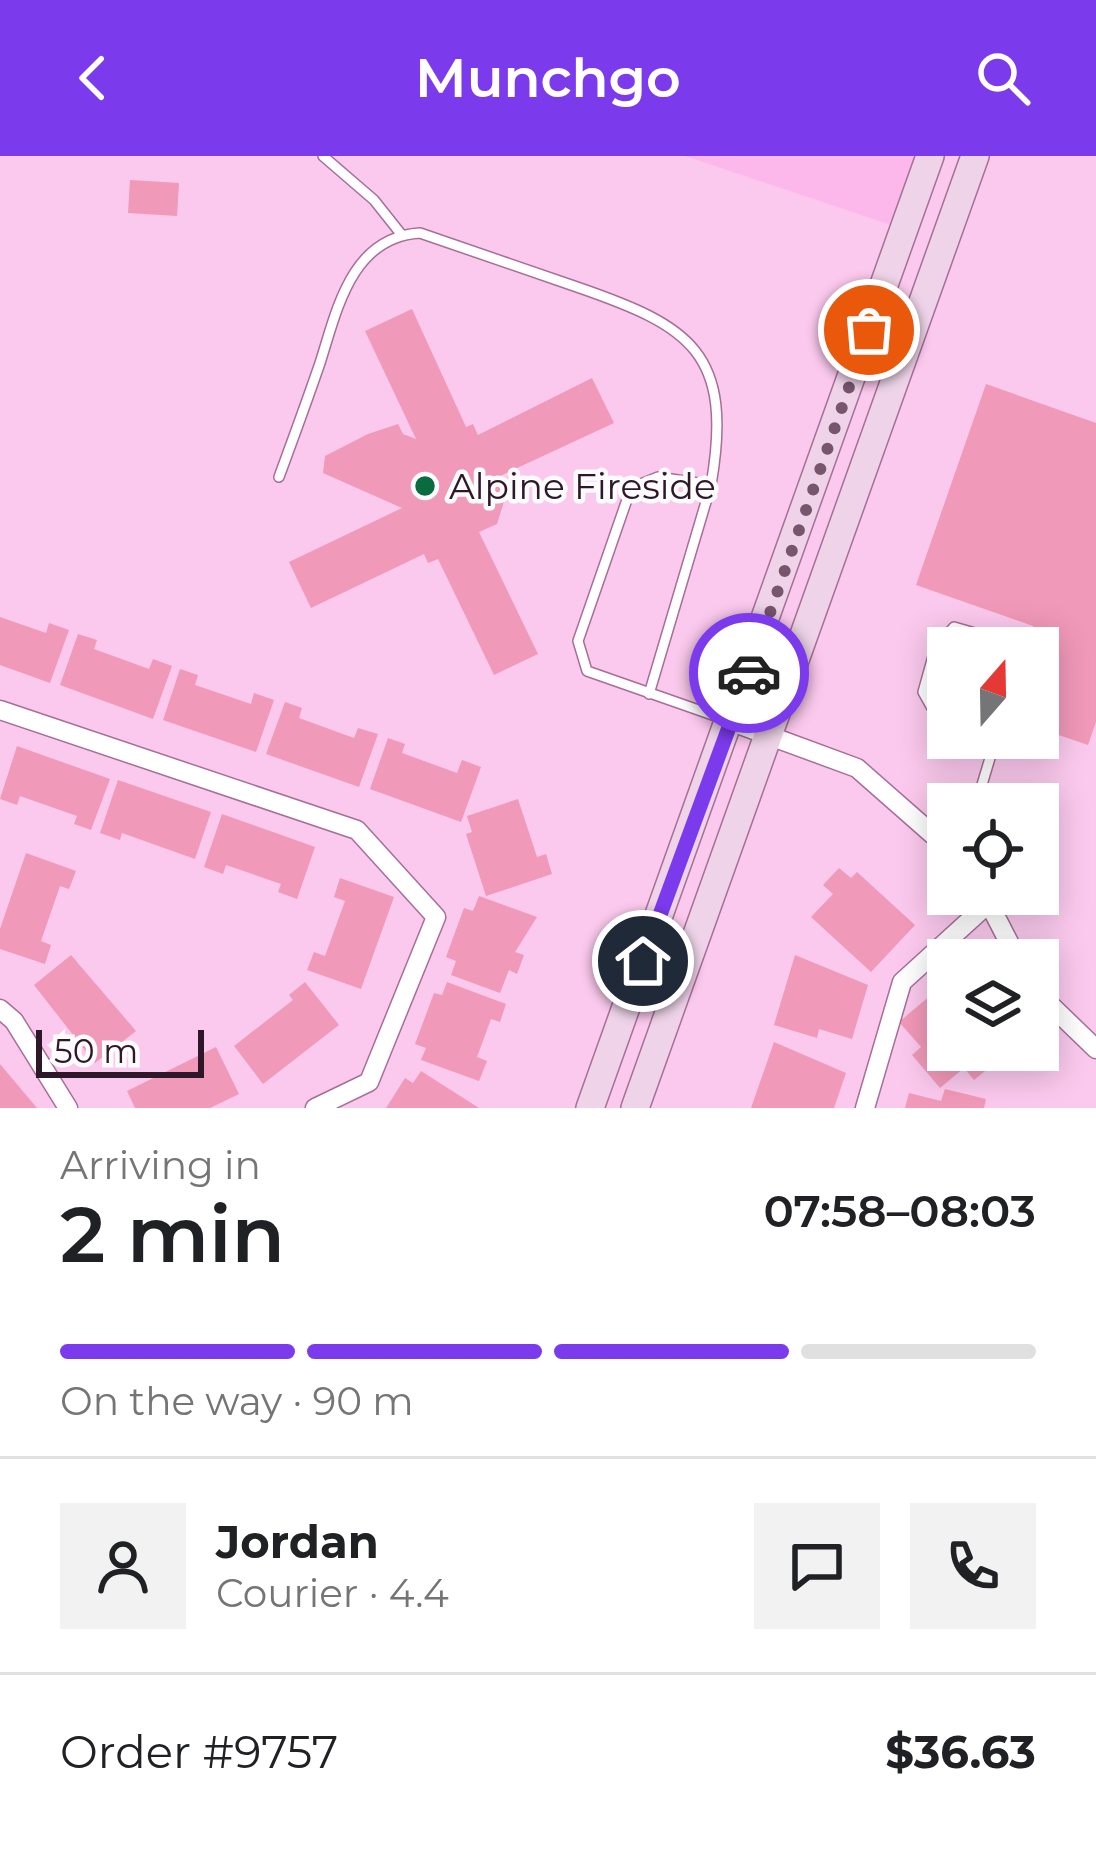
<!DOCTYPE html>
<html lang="en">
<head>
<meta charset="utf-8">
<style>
	:root { --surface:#fff; --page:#f2f2f2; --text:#202124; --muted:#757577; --line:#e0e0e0; --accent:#7c3aed }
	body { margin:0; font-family:Montserrat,sans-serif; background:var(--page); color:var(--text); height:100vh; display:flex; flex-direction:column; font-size:45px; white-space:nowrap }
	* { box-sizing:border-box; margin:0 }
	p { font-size:39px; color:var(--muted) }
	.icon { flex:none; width:66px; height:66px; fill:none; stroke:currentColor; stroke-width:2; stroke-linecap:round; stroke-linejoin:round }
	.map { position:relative; height:952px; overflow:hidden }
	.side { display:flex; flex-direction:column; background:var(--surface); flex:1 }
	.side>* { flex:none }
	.needle { width:78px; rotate:20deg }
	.fabs { position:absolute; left:927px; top:471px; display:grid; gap:24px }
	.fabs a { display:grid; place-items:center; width:132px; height:132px; border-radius:0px; background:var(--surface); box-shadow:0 6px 30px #0003; font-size:60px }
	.scale { position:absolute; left:36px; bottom:30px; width:168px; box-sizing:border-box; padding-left:12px; border:6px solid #2e1728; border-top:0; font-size:33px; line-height:42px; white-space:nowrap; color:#2e1728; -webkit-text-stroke:9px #fcfcfc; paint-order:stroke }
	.pin { position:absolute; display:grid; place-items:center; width:102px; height:102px; color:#fff; margin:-51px; border:6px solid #fff; border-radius:50%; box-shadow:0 3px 12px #0007 }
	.courier { position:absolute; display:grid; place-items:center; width:120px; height:120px; margin:-60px; border:9px solid #7c3aed; border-radius:50%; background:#fff; color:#222; box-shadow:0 3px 15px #0007 }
	.head em { font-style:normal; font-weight:600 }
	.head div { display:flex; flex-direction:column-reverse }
	.head { display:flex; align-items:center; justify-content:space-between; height:204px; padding:0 60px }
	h1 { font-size:78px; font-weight:600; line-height:90px }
	.bar { display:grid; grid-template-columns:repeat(4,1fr); gap:18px 12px; align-content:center; height:144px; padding:0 60px }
	.bar i { height:15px; border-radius:9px; background:var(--line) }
	.bar .selected { background:var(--accent) }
	.bar p { grid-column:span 4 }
	.line { display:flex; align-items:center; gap:30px; padding:0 60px; border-top:3px solid var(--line) }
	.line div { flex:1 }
	.round { display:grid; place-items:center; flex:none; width:126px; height:126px; border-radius:0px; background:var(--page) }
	header { display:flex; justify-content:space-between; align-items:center; height:156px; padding:0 60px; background:var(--accent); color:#fff; font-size:54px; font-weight:600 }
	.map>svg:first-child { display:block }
	.built { fill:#fcb8ea }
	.building { fill:#f199b8 }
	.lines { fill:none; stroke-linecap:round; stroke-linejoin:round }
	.lane-casing { stroke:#a76e98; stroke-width:12 }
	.street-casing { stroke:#a76e98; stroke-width:21 }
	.secondary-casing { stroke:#a76e98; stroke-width:30 }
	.lane { stroke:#fff; stroke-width:9 }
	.street { stroke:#fff; stroke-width:18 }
	.secondary { stroke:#efd4e9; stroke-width:27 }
	.done { stroke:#76556d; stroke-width:12; stroke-dasharray:0 21.6 }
	.route { stroke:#7c3aed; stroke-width:15 }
	.poi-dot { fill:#0a6b40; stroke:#fcfcfc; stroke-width:4.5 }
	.labels { text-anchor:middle; stroke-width:9; stroke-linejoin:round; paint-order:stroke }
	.poi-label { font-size:36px; fill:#2e1728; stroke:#fcfcfc; text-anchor:start }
</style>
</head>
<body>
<header><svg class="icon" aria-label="back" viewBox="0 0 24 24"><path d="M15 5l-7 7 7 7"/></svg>Munchgo<svg class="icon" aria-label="search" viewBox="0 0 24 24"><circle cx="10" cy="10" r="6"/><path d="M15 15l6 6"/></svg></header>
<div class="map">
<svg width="1096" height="952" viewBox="0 0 1096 952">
	<rect width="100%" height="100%" fill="#fbc9ed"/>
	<polygon class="built" points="685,0 916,0 891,69"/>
	<g class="building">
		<polygon points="130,24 179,27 177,60 128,57"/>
		<polygon points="412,153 466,271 473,268 478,279 592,222 614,267 498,321 506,339 497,368 479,376 538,498 494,519 438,403 428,407 424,398 311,452 289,406 402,352 323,317 325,300 368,278 398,268 403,278 416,283 365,175"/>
		<polygon points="986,228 1096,267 1096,566 1088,589 1038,572 1038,517 1047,492 1027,492 1023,482 1035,477 1033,470 916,429"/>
		<polygon points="0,461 46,477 49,467 69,474 50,527 0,509"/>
		<polygon points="78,478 97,484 94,493 149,513 153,503 172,510 153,563 60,529"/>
		<polygon points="180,513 198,519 195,529 251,548 254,537 274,544 256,596 163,564"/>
		<polygon points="285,546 302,552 299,562 354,582 358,572 378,578 359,631 266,598"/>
		<polygon points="388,582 405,588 402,597 457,617 462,604 481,611 461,666 370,633"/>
		<polygon points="17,590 110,623 91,674 74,668 77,660 20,640 17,649 0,643"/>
		<polygon points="118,624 211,656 195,703 122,677 120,684 100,677"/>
		<polygon points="518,643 537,701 546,698 552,718 486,740 466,678 472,676 467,660"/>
		<polygon points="222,658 315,691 297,743 278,736 281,728 226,709 223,718 204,711"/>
		<polygon points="26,697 76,715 69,733 60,730 41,785 51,789 45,808 0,793 0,773"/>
		<polygon points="839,712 851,722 857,716 915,769 871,816 811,761 833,738 823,729"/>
		<polygon points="340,722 394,741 361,833 307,814 314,796 325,800 345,745 334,741"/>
		<polygon points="479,740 537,761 515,796 524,799 517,818 509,814 500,837 451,819 456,805 446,801 464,752 473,755"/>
		<polygon points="71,799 136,875 95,907 34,829"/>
		<polygon points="795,799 868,829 852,883 819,873 817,882 774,869"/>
		<polygon points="305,826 339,869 263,928 234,890 293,844 289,839"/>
		<polygon points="447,826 506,848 500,866 491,863 477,901 487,905 479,925 421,904 426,892 415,888 434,837 442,839"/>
		<polygon points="944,828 948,894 987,894 981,899 990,911 974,924 964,912 940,932 912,899 921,891 899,866"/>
		<polygon points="774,886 846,917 834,952 751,952"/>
		<polygon points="216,891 239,938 210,952 135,952 127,935"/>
		<polygon points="0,908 37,952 0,952"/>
		<polygon points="421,915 479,952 386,952 405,922 413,927"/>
		<polygon points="945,933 986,943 984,952 905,952 909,937 941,945"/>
	</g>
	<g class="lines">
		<defs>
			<g id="lane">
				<polyline points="323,0 374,44 401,78"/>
				<path d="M279,321C293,283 307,245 320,207C337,154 351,81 420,77C472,95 524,113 577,131C690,170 734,196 711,329L658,321L631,332L578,485L587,515L727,564"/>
				<polyline points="649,538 711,329"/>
				<polyline points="948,558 932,552 923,536 935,493 954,471 982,479 992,492"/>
				<polyline points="981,632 996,582"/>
			</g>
			<g id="street">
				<polyline points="0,554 357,674 436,761 369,926 315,952"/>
				<polyline points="732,566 857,612 948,692"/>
				<polyline points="984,738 1018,804"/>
				<polyline points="1038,837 1096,893"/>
				<polyline points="0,853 14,865 68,952"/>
				<polyline points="865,952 902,826 990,746"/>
			</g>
			<g id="secondary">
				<polyline points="590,952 930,0"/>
				<polyline points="635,952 975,0"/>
			</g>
		</defs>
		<use href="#lane" class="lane-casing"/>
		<use href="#street" class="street-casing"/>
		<use href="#secondary" class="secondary-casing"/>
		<use href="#lane" class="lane"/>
		<use href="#street" class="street"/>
		<use href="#secondary" class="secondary"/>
	</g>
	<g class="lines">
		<polyline class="done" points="749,517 869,174"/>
		<polyline class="route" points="643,805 749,517"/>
	</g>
	<circle class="poi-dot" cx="425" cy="330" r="12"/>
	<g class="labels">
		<g class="poi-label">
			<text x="449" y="343">Alpine Fireside</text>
		</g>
	</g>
</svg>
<div class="fabs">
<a><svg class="needle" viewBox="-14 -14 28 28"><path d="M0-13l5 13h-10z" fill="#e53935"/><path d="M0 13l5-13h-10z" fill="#757577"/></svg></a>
<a><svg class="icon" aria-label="locate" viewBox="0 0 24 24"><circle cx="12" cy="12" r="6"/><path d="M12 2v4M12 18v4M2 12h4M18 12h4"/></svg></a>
<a><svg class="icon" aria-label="layers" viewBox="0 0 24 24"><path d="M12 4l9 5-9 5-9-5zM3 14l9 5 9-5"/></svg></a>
</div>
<div class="scale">50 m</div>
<div class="pin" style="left:869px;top:174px;background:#ea580c"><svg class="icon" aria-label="bag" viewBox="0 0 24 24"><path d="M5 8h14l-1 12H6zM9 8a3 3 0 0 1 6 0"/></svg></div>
<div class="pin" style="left:643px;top:805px;background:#1f2937"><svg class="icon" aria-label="home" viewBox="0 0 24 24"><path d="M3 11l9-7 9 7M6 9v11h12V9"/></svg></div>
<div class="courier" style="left:749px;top:517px"><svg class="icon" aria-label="car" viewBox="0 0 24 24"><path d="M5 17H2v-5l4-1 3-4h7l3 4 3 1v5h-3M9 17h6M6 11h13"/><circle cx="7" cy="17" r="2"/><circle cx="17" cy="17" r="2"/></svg></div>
</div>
<section class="side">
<div class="head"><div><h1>2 min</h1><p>Arriving in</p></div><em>07:58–08:03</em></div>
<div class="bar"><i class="selected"></i><i class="selected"></i><i class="selected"></i><i></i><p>On the way · 90 m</p></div>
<div class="line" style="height:216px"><a class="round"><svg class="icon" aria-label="person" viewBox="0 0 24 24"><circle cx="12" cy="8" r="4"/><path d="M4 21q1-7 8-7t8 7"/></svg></a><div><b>Jordan</b><p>Courier · 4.4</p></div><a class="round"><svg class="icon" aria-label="chat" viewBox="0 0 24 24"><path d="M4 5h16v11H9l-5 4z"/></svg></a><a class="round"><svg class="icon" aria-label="phone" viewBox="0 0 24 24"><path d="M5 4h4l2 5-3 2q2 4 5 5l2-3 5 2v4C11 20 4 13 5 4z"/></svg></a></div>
<div class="line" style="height:156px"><div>Order #9757</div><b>$36.63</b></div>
</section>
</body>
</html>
